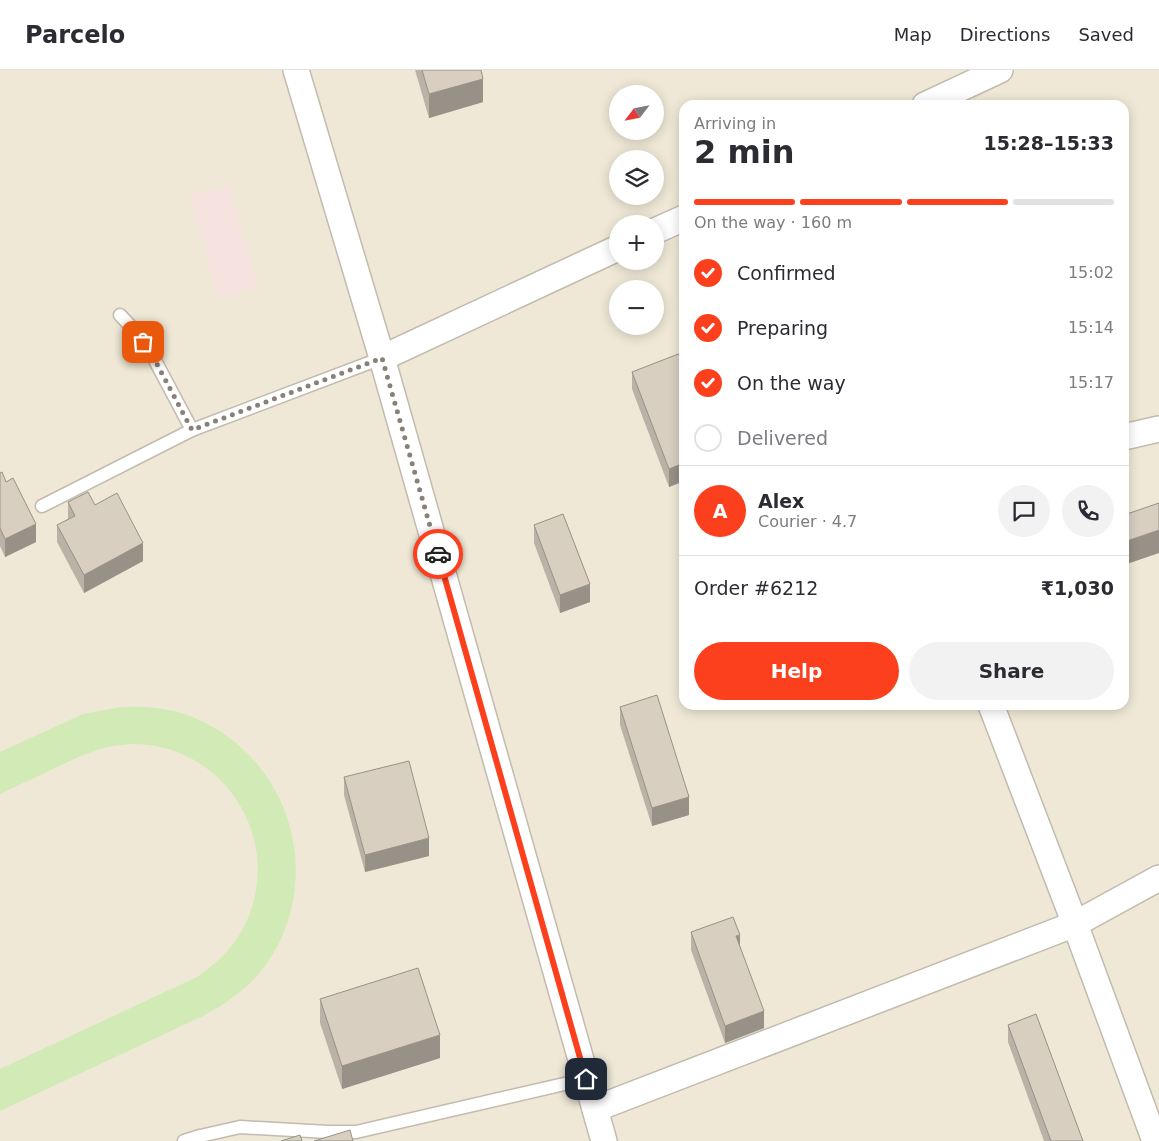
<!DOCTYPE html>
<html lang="en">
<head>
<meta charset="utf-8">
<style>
	:root { --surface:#fff; --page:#f2f2f3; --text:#2b2b33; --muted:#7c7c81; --line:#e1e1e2; --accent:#fc3f1d }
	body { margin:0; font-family:"DejaVu Sans",sans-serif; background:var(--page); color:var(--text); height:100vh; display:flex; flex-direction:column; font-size:19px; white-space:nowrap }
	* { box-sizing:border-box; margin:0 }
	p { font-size:16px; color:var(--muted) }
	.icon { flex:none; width:28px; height:28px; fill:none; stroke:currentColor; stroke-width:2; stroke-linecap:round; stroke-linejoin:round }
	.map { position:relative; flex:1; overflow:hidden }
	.sheet { position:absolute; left:679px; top:30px; width:450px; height:610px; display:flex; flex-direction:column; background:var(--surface); border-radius:15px; box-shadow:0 2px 12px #0003 }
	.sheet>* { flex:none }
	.needle { width:32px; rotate:238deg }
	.controls { position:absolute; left:609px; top:15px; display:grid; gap:10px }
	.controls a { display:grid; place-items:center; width:55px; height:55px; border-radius:50%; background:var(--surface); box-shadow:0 2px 12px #0003; font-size:25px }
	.pin { position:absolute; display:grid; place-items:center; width:42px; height:42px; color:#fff; margin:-21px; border-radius:10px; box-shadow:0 2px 8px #0006 }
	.courier { position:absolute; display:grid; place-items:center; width:50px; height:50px; margin:-25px; border:4px solid #fc3f1d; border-radius:50%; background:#fff; color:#222; box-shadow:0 1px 6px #0007 }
	.overview em { font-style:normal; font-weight:600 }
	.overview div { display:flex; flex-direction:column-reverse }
	.overview { display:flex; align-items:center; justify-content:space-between; height:85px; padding:0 15px }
	h1 { font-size:32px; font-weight:600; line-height:38px }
	.bar { display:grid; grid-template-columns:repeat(4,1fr); gap:8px 5px; align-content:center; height:60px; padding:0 15px }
	.bar i { height:6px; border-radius:4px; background:var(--line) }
	.bar .active { background:var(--accent) }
	.bar p { grid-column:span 4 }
	.line { display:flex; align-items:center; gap:12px; padding:0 15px; border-top:1px solid var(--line) }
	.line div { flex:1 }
	.round { display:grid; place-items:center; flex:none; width:52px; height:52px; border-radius:26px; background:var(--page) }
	ol { padding:0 15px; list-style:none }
	li { display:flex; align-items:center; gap:15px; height:55px }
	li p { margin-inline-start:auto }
	li .icon { padding:5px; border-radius:50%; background:var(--accent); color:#fff; stroke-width:4 }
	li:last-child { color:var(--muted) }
	li i { width:28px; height:28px; border:2px solid var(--line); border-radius:50% }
	.primary-button { display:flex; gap:10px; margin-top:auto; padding:10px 15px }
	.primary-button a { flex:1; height:58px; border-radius:30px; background:var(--accent); color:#fff; font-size:20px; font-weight:600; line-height:58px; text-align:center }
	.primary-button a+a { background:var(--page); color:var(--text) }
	header { display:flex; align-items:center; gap:30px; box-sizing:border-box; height:70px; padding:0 25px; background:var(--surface); border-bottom:1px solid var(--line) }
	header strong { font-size:24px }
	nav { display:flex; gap:28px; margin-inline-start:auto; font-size:18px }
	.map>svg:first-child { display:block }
	.education { fill:#efe8d6; fill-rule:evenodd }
	.medical { fill:#f6e3e0 }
	.green { fill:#d2eab5 }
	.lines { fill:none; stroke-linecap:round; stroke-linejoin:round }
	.lane-casing { stroke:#c2bbae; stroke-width:15 }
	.street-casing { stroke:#c2bbae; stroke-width:28 }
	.lane { stroke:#fff; stroke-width:12 }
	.street { stroke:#fff; stroke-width:25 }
	.wall { fill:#bab2a6 }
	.shaded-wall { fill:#979187 }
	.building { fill:#d8cfc1; stroke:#979187 }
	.done { stroke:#878178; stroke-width:5; stroke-dasharray:0 9 }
	.route { stroke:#fc3f1d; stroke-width:6 }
</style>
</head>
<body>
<header>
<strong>Parcelo</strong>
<nav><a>Map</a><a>Directions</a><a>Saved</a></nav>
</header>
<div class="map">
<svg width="1159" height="1071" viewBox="0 0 1159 1071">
	<rect width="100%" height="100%" fill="#f6f3ec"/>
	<path class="education" d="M0,0H1159V1071H0ZM618,24H655V61H618ZM684,35H1124V635H684ZM618,89H655V126H618ZM618,154H655V191H618ZM618,219H655V256H618Z"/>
	<polygon class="medical" points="229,115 258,218 218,228 190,126"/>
	<path class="green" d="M121,637C139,636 157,637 174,641C275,668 325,782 278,875C262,907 235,929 205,945L0,1041V999L197,907C219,892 238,873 248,848C282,766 223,675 134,674C105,674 80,686 55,698C37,707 18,715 0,724V682L83,644Z"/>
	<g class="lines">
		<defs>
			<g id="lane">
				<polyline points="120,245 136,262 150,281 192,360"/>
				<polyline points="42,436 192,360 382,288"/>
				<polyline points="184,1071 200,1066 240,1057 328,1062 356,1062 586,1009"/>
			</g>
			<g id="street">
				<polyline points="296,0 382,288 604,1071"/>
				<polyline points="925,35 1000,0"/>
				<polyline points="655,161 684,148"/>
				<polyline points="382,288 618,178"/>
				<polyline points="1124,367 1159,359"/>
				<polyline points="991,635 1075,854 1155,1071"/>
				<polyline points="595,1039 1075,854 1159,808"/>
			</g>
		</defs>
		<use href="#lane" class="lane-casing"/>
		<use href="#street" class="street-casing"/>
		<use href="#lane" class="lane"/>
		<use href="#street" class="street"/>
	</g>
	<g class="wall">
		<polygon points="415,0 481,0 483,32 429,48"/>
		<polygon points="684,291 684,411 669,417 632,319 632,302"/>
		<polygon points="0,403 36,472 5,487 0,476"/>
		<polygon points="68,432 95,435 143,491 84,523 57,472 57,455 68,449"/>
		<polygon points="534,455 590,532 560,543 534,473"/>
		<polygon points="620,637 689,745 652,756 620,655"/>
		<polygon points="344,707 429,786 365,802 344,725"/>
		<polygon points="691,862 740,876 764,958 725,973 691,880"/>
		<polygon points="320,929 440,988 342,1019 320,953"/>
		<polygon points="1008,955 1083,1071 1044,1071 1008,972"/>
	</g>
	<g class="shaded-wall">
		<polygon points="483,9 483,32 429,48 429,24"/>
		<polygon points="684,393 684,411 669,417 669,399"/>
		<polygon points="36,454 36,472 5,487 5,469"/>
		<polygon points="1159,460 1159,483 1124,495 1124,472"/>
		<polygon points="143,473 143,491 84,523 84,505"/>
		<polygon points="590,514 590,532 560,543 560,525"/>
		<polygon points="689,727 689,745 652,756 652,738"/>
		<polygon points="429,768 429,786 365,802 365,785"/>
		<polygon points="740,865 740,882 736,866"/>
		<polygon points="764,941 764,958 725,973 725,956"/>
		<polygon points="440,965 440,988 342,1019 342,996"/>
	</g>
	<g class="building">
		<polygon points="422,0 481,0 483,9 429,24"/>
		<polygon points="681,283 684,291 684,393 669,399 632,302"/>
		<polygon points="2,402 6,412 13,408 36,454 5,469 0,458 0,403"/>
		<polygon points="88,422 95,435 117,423 143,473 84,505 57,455 75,446 68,432"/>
		<polygon points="1159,433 1159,460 1124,472 1124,445"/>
		<polygon points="563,444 590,514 560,525 534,455"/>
		<polygon points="657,625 689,727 652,738 620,637"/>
		<polygon points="409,691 429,768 365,785 344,707"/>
		<polygon points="733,847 740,865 736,866 764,941 725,956 691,862"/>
		<polygon points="418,898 440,965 342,996 320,929"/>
		<polygon points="1036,944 1083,1071 1051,1071 1008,955"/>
		<polygon points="350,1060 353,1071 314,1071"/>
		<polygon points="300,1065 302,1071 281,1071"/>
	</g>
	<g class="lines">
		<polyline class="done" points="143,272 150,281 192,360 382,288 438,484"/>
		<polyline class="route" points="438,484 586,1009"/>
	</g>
</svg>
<div class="controls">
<a><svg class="needle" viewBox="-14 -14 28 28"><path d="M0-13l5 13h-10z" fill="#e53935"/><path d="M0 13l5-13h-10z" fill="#7c7c81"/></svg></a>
<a><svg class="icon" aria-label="layers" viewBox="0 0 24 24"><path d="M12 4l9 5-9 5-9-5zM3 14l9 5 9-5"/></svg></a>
<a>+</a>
<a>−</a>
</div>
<div class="pin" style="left:143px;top:272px;background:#ea580c"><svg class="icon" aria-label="bag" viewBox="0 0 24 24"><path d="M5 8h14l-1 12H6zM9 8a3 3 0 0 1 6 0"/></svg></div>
<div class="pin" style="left:586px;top:1009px;background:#1f2937"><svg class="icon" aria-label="home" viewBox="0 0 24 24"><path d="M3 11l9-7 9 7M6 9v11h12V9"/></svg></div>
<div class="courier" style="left:438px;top:484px"><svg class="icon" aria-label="car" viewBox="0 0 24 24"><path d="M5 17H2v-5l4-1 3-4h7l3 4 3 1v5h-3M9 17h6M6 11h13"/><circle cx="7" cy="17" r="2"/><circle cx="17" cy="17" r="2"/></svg></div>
<section class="sheet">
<div class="overview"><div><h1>2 min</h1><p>Arriving in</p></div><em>15:28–15:33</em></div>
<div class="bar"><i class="active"></i><i class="active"></i><i class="active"></i><i></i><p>On the way · 160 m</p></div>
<ol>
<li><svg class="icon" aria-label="check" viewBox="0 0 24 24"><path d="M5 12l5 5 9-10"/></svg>Confirmed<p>15:02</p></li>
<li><svg class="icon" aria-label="check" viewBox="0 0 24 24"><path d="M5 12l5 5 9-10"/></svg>Preparing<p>15:14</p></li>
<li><svg class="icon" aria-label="check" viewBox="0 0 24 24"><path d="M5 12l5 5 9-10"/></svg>On the way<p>15:17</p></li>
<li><i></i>Delivered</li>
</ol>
<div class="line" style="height:90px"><b class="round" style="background:var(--accent);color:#fff">A</b><div><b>Alex</b><p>Courier · 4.7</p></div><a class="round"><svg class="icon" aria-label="chat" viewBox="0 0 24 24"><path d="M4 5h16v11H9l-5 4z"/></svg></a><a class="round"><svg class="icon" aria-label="phone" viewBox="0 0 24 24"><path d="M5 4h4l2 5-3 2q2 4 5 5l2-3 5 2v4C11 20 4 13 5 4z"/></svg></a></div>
<div class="line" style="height:65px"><div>Order #6212</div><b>₹1,030</b></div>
<div class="primary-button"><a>Help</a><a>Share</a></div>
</section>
</div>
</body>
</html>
